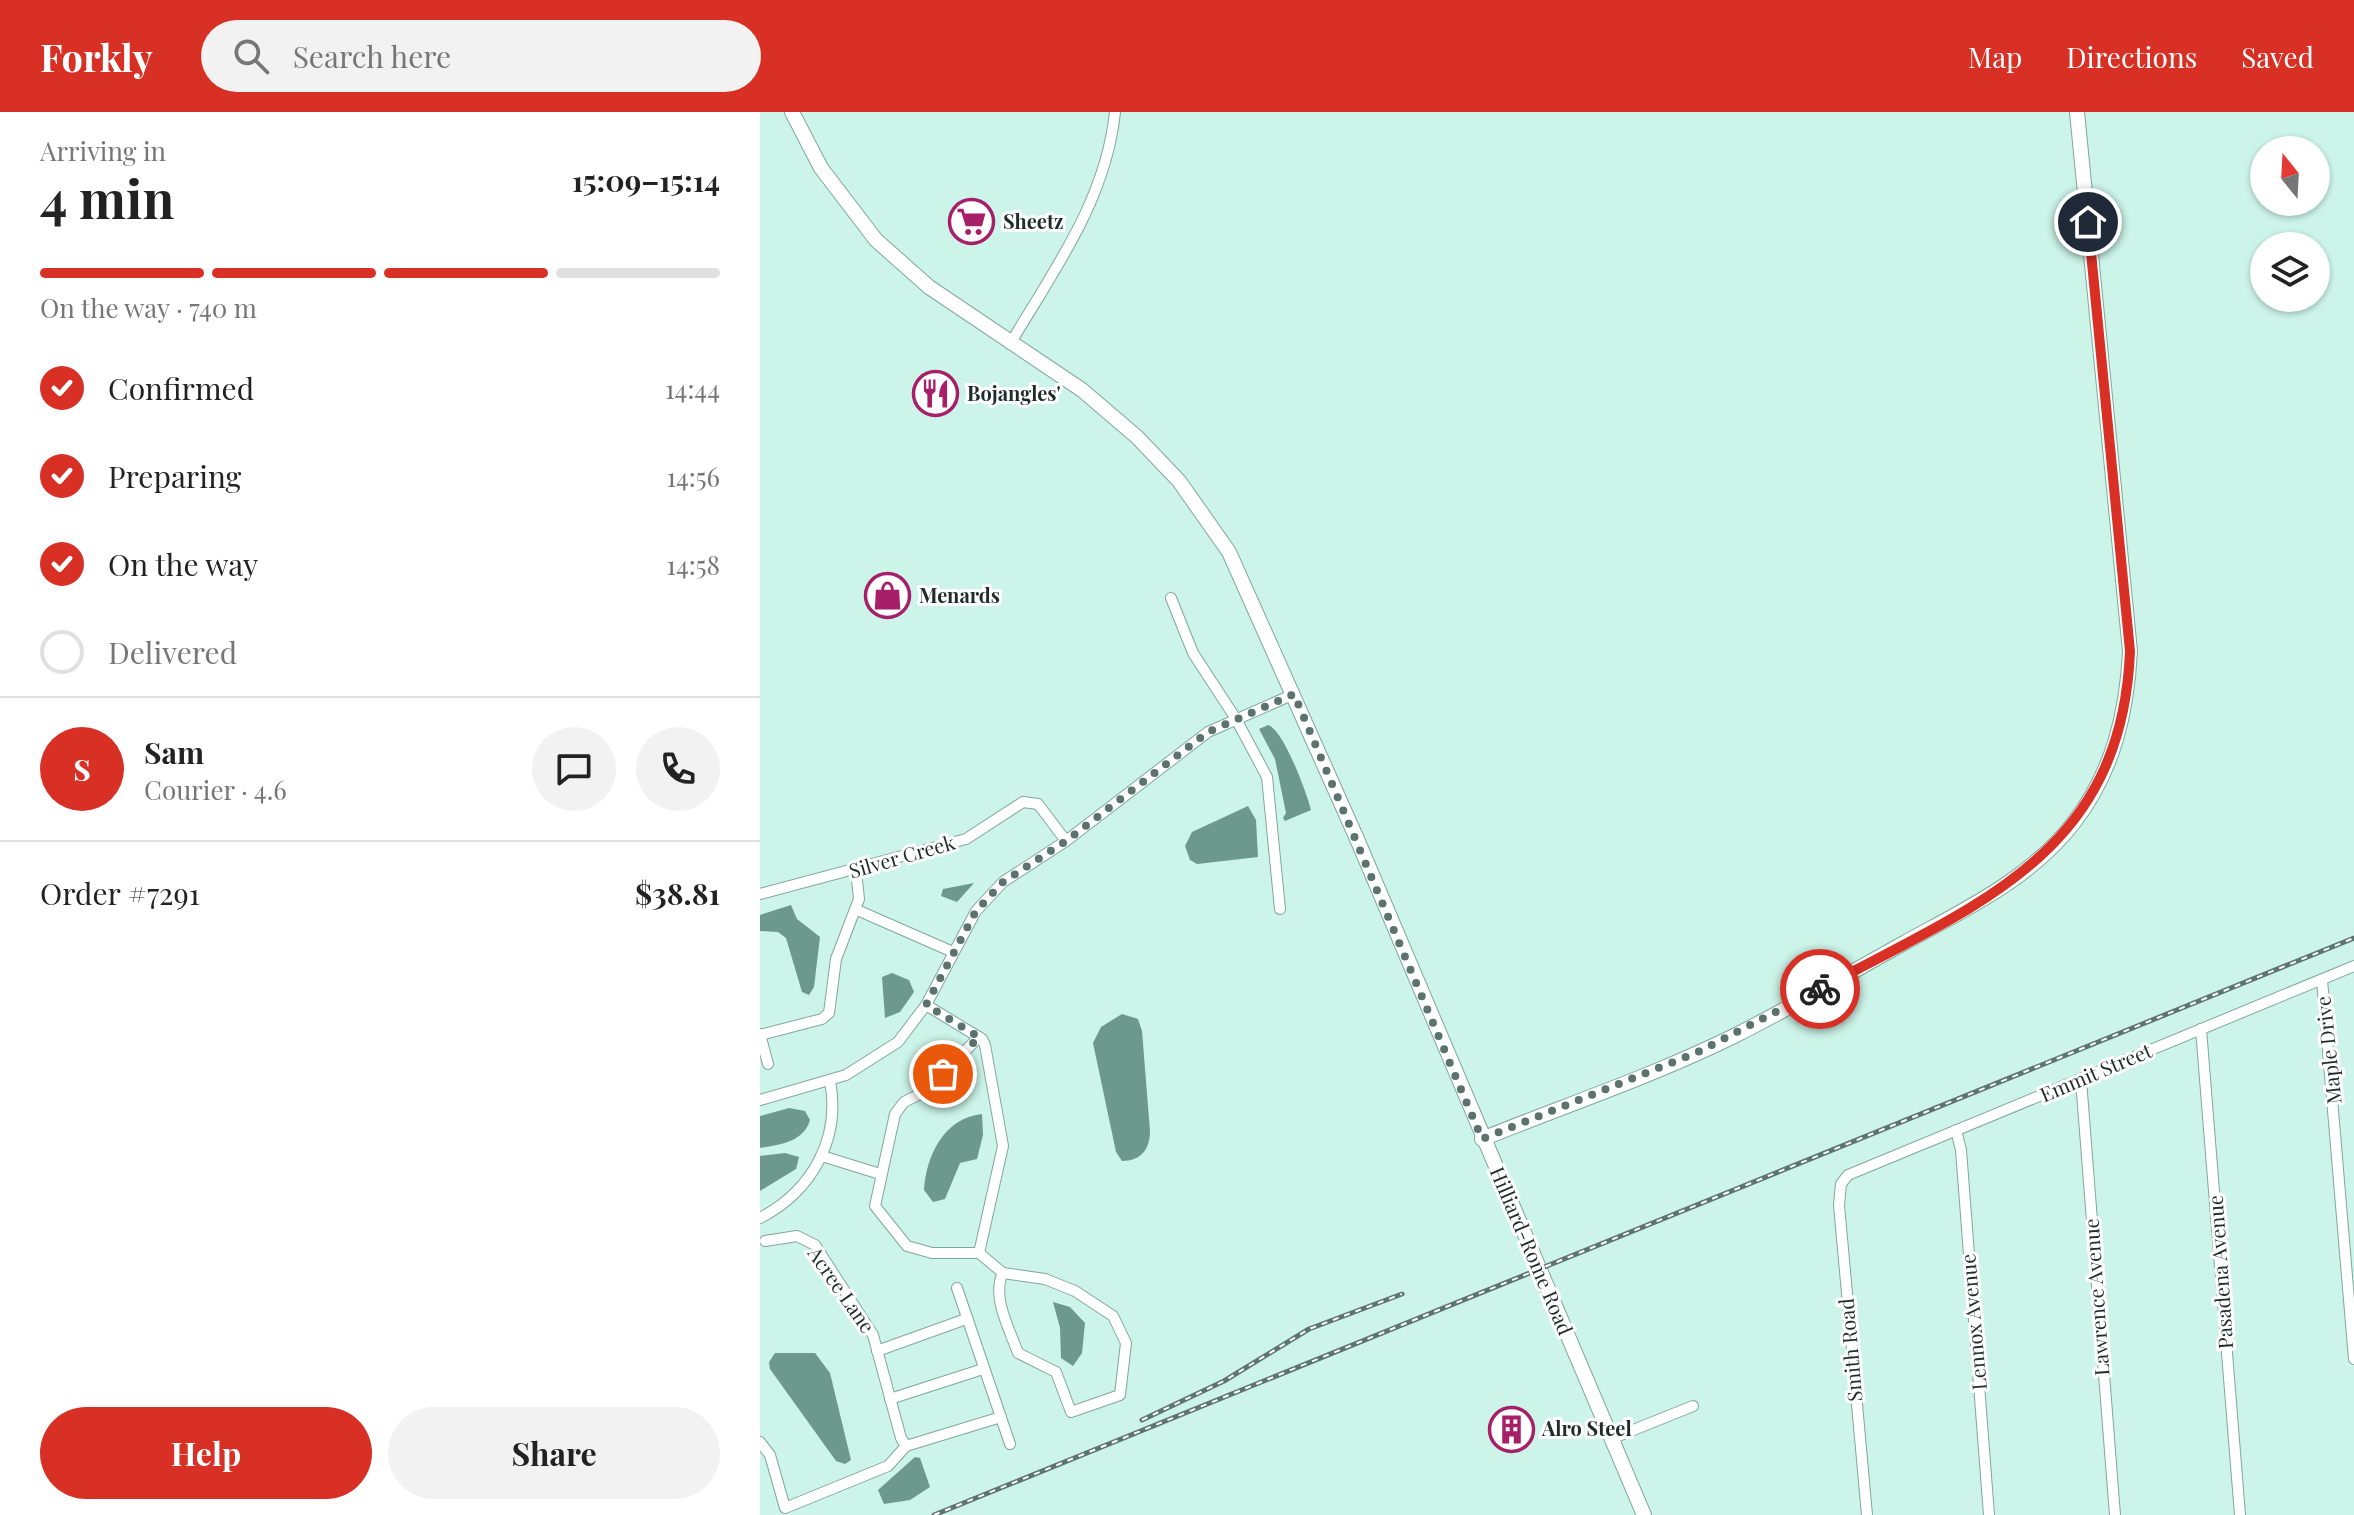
<!DOCTYPE html>
<html lang="en">
<head>
<meta charset="utf-8">
<style>
	:root { --surface:#fff; --page:#f2f2f2; --text:#222; --muted:#767676; --line:#e0e0e0; --accent:#d93025 }
	body { margin:0; font-family:"Playfair Display",serif; background:var(--page); color:var(--text); height:100vh; display:flex; flex-direction:column; font-size:30px; white-space:nowrap }
	* { box-sizing:border-box; margin:0 }
	p { font-size:26px; color:var(--muted) }
	.icon { flex:none; width:44px; height:44px; fill:none; stroke:currentColor; stroke-width:2; stroke-linecap:round; stroke-linejoin:round }
	.map { position:relative; flex:1; overflow:hidden }
	.side { display:flex; flex-direction:column; background:var(--surface); width:760px }
	.side>* { flex:none }
	.needle { width:52px; rotate:342deg }
	.tools { position:absolute; left:1490px; top:24px; display:grid; gap:16px }
	.tools a { display:grid; place-items:center; width:80px; height:80px; border-radius:50%; background:var(--surface); box-shadow:0 2px 6px #0004; font-size:40px }
	.pin { position:absolute; display:grid; place-items:center; width:68px; height:68px; color:#fff; margin:-34px; border:4px solid #fff; border-radius:50%; box-shadow:0 2px 8px #0007 }
	.courier { position:absolute; display:grid; place-items:center; width:80px; height:80px; margin:-40px; border:6px solid #d93025; border-radius:50%; background:#fff; color:#222; box-shadow:0 2px 10px #0007 }
	.head em { font-style:normal; font-weight:700 }
	.head div { display:flex; flex-direction:column-reverse }
	.head { display:flex; align-items:center; justify-content:space-between; height:136px; padding:0 40px }
	h1 { font-size:52px; font-weight:700; line-height:60px }
	.bar { display:grid; grid-template-columns:repeat(4,1fr); gap:12px 8px; align-content:center; height:96px; padding:0 40px }
	.bar i { height:10px; border-radius:6px; background:var(--line) }
	.bar .current { background:var(--accent) }
	.bar p { grid-column:span 4 }
	.line { display:flex; align-items:center; gap:20px; padding:0 40px; border-top:2px solid var(--line) }
	.line div { flex:1 }
	.round { display:grid; place-items:center; flex:none; width:84px; height:84px; border-radius:42px; background:var(--page) }
	ol { padding:0 40px; list-style:none }
	li { display:flex; align-items:center; gap:24px; height:88px }
	li p { margin-inline-start:auto }
	li .icon { padding:8px; border-radius:50%; background:var(--accent); color:#fff; stroke-width:4 }
	li:last-child { color:var(--muted) }
	li i { width:44px; height:44px; border:4px solid var(--line); border-radius:50% }
	.primary-button { display:flex; gap:16px; margin-top:auto; padding:16px 40px }
	.primary-button a { flex:1; height:92px; border-radius:48px; background:var(--accent); color:#fff; font-size:32px; font-weight:700; line-height:92px; text-align:center }
	.primary-button a+a { background:var(--page); color:var(--text) }
	header { display:flex; align-items:center; gap:48px; box-sizing:border-box; height:112px; padding:0 40px; background:var(--accent); color:#fff }
	header strong { font-size:38px }
	nav { display:flex; gap:44px; margin-inline-start:auto; font-size:28px }
	.search { width:560px; height:72px; background:var(--page); display:flex; align-items:center; gap:20px; box-sizing:border-box; padding:0 28px; border-radius:44px; color:var(--muted); font-size:30px }
	main { display:flex; flex:1; min-height:0 }
	.map>svg:first-child { display:block }
	.water { fill:#6c998c }
	.lines { fill:none; stroke-linecap:round; stroke-linejoin:round }
	.street-casing { stroke:#81a79c; stroke-width:12 }
	.secondary-casing { stroke:#81a79c; stroke-width:16 }
	.street { stroke:#fff; stroke-width:10 }
	.secondary { stroke:#fff; stroke-width:14 }
	.rail-casing { stroke:#5d756e; stroke-width:5 }
	.rail { stroke:#fff; stroke-width:2; stroke-dasharray:6; stroke-linecap:butt }
	.done { stroke:#5b736c; stroke-width:8; stroke-dasharray:0 14.4 }
	.route { stroke:#d93025; stroke-width:10 }
	.labels { text-anchor:middle; stroke-width:6; stroke-linejoin:round; paint-order:stroke }
	.poi-label { font-size:20px; font-weight:bold; fill:#1e2d29; stroke:#fff; text-anchor:start }
	.street-label { font-size:20px; fill:#1e2d29; stroke:#fff }
</style>
</head>
<body>
<header>
<strong>Forkly</strong>
<div class="search"><svg class="icon" aria-label="search" viewBox="0 0 24 24"><circle cx="10" cy="10" r="6"/><path d="M15 15l6 6"/></svg>Search here</div>
<nav><a>Map</a><a>Directions</a><a>Saved</a></nav>
</header>
<main>
<section class="side">
<div class="head"><div><h1>4 min</h1><p>Arriving in</p></div><em>15:09–15:14</em></div>
<div class="bar"><i class="current"></i><i class="current"></i><i class="current"></i><i></i><p>On the way · 740 m</p></div>
<ol>
<li><svg class="icon" aria-label="check" viewBox="0 0 24 24"><path d="M5 12l5 5 9-10"/></svg>Confirmed<p>14:44</p></li>
<li><svg class="icon" aria-label="check" viewBox="0 0 24 24"><path d="M5 12l5 5 9-10"/></svg>Preparing<p>14:56</p></li>
<li><svg class="icon" aria-label="check" viewBox="0 0 24 24"><path d="M5 12l5 5 9-10"/></svg>On the way<p>14:58</p></li>
<li><i></i>Delivered</li>
</ol>
<div class="line" style="height:144px"><b class="round" style="background:var(--accent);color:#fff">S</b><div><b>Sam</b><p>Courier · 4.6</p></div><a class="round"><svg class="icon" aria-label="chat" viewBox="0 0 24 24"><path d="M4 5h16v11H9l-5 4z"/></svg></a><a class="round"><svg class="icon" aria-label="phone" viewBox="0 0 24 24"><path d="M5 4h4l2 5-3 2q2 4 5 5l2-3 5 2v4C11 20 4 13 5 4z"/></svg></a></div>
<div class="line" style="height:104px"><div>Order #7291</div><b>$38.81</b></div>
<div class="primary-button"><a>Help</a><a>Share</a></div>
</section>
<div class="map">
<svg width="1594" height="1403" viewBox="0 0 1594 1403">
	<rect width="100%" height="100%" fill="#ccf4e8"/>
	<g class="water">
		<path d="M508,613C523,617 547,681 551,698L525,709L523,706L526,701L515,647L499,617Z"/>
		<polygon points="488,694 496,708 498,745 437,752 430,748 425,734 432,720"/>
		<polygon points="214,771 197,790 181,784 183,777"/>
		<polygon points="31,793 37,807 60,825 54,875 49,883 42,880 26,826 18,820 0,819 0,803"/>
		<polygon points="132,861 149,868 154,880 140,900 125,906 122,865"/>
		<path d="M362,902L378,907L382,919L390,1019C390,1037 381,1049 362,1049L356,1040L333,931L341,915Z"/>
		<path d="M29,996L45,999L50,1008C44,1030 19,1033 0,1036V1004Z"/>
		<path d="M222,1002L223,1023L217,1047L200,1051L185,1087L173,1090L164,1078C166,1044 184,1006 222,1002Z"/>
		<polygon points="25,1041 39,1045 36,1057 0,1079 0,1044"/>
		<polygon points="293,1190 310,1195 325,1211 322,1241 313,1254 301,1246 300,1216"/>
		<polygon points="15,1241 55,1241 70,1261 91,1348 85,1352 76,1349 10,1257 9,1250"/>
		<polygon points="155,1345 160,1346 170,1375 150,1388 124,1392 118,1378"/>
	</g>
	<g class="lines">
		<defs>
			<g id="street">
				<path d="M250,232C294,158 346,88 355,0"/>
				<polyline points="411,486 433,541 476,607 507,665 520,797"/>
				<polyline points="0,782 206,727 263,690 278,692 306,729"/>
				<polyline points="97,798 193,840"/>
				<polyline points="1562,868 1594,1247"/>
				<polyline points="166,893 222,927 225,933 243,1034 219,1141"/>
				<polyline points="1441,917 1480,1403"/>
				<polyline points="0,922 8,952"/>
				<polyline points="0,923 62,907 69,901 76,847 99,787 96,758"/>
				<path d="M219,925L164,980L144,990L135,1002L115,1094L147,1134L172,1141H219L243,1161L285,1167L315,1179L353,1204L366,1231L360,1283L311,1300L296,1260L258,1241C250,1218 231,1185 243,1161"/>
				<polyline points="1321,968 1355,1403"/>
				<polyline points="0,988 86,963 138,930 166,893 216,799 243,770 306,729 448,620 534,582"/>
				<polyline points="1196,1018 1201,1038 1229,1403"/>
				<polyline points="62,1044 120,1062"/>
				<path d="M0,1106C52,1079 81,1027 70,969"/>
				<polyline points="197,1176 250,1332"/>
				<polyline points="117,1239 206,1207"/>
				<polyline points="130,1287 223,1257"/>
				<polyline points="851,1327 933,1294"/>
				<polyline points="0,1330 10,1343 25,1396 128,1354 146,1334 141,1326 113,1223 55,1133 37,1124 5,1129"/>
				<polyline points="146,1334 241,1305"/>
				<polyline points="1107,1403 1079,1093 1081,1072 1088,1063 1594,854"/>
			</g>
			<g id="secondary">
				<polyline points="32,0 61,56 116,128 169,175 322,278 377,325 419,369 469,440 597,727 884,1403"/>
				<path d="M722,1027C806,993 893,964 974,924C1032,895 1088,862 1144,831C1206,797 1272,766 1315,709C1353,659 1367,601 1370,539L1317,0"/>
			</g>
		</defs>
		<use href="#street" class="street-casing"/>
		<use href="#secondary" class="secondary-casing"/>
		<use href="#street" class="street"/>
		<use href="#secondary" class="secondary"/>
		<defs>
			<g id="rail">
				<polyline points="382,1308 464,1269 549,1217 642,1182"/>
				<polyline points="174,1403 1594,826"/>
			</g>
		</defs>
		<use href="#rail" class="rail-casing"/>
		<use href="#rail" class="rail"/>
	</g>
	<g class="lines">
		<polyline class="done" points="183,962 219,925 166,893 216,799 243,770 306,729 448,620 534,582 722,1027 938,940 1060,877"/>
		<path class="route" d="M1060,877C1215,793 1362,743 1370,539L1328,110"/>
	</g>
	<defs>
		<symbol id="supermarket-ring" viewBox="-11 -11 22 22"><circle r="9.5" fill="#fff" stroke="#a61f68" stroke-width="1.5"/><path d="M-6-5.5h2.5l.6 2H6L4.5 2H-2.5L-4.4-4H-6ZM-1.5 3.2a1.3 1.3 0 1 0 .1 0ZM3 3.2a1.3 1.3 0 1 0 .1 0Z" fill="#a61f68"/></symbol>
		<symbol id="restaurant-ring" viewBox="-11 -11 22 22"><circle r="9.5" fill="#fff" stroke="#a61f68" stroke-width="1.5"/><path d="M-5-6h1v4h1v-4h1v4h1v-4h1v5L-1.5 .5V6h-2V.5L-5-1ZM5-6V6H3V1.5H1.5Q1.5-4 5-6Z" fill="#a61f68"/></symbol>
		<symbol id="shop-ring" viewBox="-11 -11 22 22"><circle r="9.5" fill="#fff" stroke="#a61f68" stroke-width="1.5"/><path d="M-5-2.5h2.3a2.7 3.5 0 0 1 5.4 0H5L5.5 6h-11ZM-1.5-2.5h3a1.5 2.3 0 0 0-3 0Z" fill="#a61f68"/></symbol>
		<symbol id="building-ring" viewBox="-11 -11 22 22"><circle r="9.5" fill="#fff" stroke="#a61f68" stroke-width="1.5"/><path d="M-4-6H4V6H1V3H-1V6H-4ZM-2.5-4.3h1.7v1.8h-1.7ZM.8-4.3h1.7v1.8H.8ZM-2.5-1h1.7V.8h-1.7ZM.8-1h1.7V.8H.8Z" fill="#a61f68"/></symbol>
	</defs>
	<g fill-rule="evenodd">
		<use href="#supermarket-ring" x="186" y="84" width="51" height="51"/>
		<use href="#restaurant-ring" x="150" y="256" width="51" height="51"/>
		<use href="#shop-ring" x="102" y="458" width="51" height="51"/>
		<use href="#building-ring" x="726" y="1292" width="51" height="51"/>
	</g>
	<g class="labels">
		<g class="poi-label">
			<text x="243" y="117">Sheetz</text>
			<text x="207" y="289">Bojangles'</text>
			<text x="159" y="491">Menards</text>
			<text x="782" y="1324">Alro Steel</text>
		</g>
		<g class="street-label">
			<text transform="translate(142 745) rotate(-16)" y="7">Silver Creek</text>
			<text transform="translate(1569 938) rotate(-96)" y="7">Maple Drive</text>
			<text transform="translate(1336 961) rotate(-23)" y="7">Emmit Street</text>
			<text transform="translate(771 1139) rotate(67)" y="7">Hilliard-Rome Road</text>
			<text transform="translate(1461 1160) rotate(-94)" y="7">Pasadena Avenue</text>
			<text transform="translate(81 1178) rotate(55)" y="7">Acree Lane</text>
			<text transform="translate(1337 1185) rotate(-94)" y="7">Lawrence Avenue</text>
			<text transform="translate(1214 1210) rotate(-95)" y="7">Lennox Avenue</text>
			<text transform="translate(1091 1238) rotate(-95)" y="7">Smith Road</text>
		</g>
	</g>
</svg>
<div class="tools">
<a><svg class="needle" viewBox="-14 -14 28 28"><path d="M0-13l5 13h-10z" fill="#e53935"/><path d="M0 13l5-13h-10z" fill="#767676"/></svg></a>
<a><svg class="icon" aria-label="layers" viewBox="0 0 24 24"><path d="M12 4l9 5-9 5-9-5zM3 14l9 5 9-5"/></svg></a>
</div>
<div class="pin" style="left:183px;top:962px;background:#ea580c"><svg class="icon" aria-label="bag" viewBox="0 0 24 24"><path d="M5 8h14l-1 12H6zM9 8a3 3 0 0 1 6 0"/></svg></div>
<div class="pin" style="left:1328px;top:110px;background:#1f2937"><svg class="icon" aria-label="home" viewBox="0 0 24 24"><path d="M3 11l9-7 9 7M6 9v11h12V9"/></svg></div>
<div class="courier" style="left:1060px;top:877px"><svg class="icon" aria-label="bike" viewBox="0 0 24 24"><circle cx="6" cy="16" r="4"/><circle cx="18" cy="16" r="4"/><path d="M6 16l4-8h5l3 8M10 8l3 8H6M13 5h3"/></svg></div>
</div>
</main>
</body>
</html>
